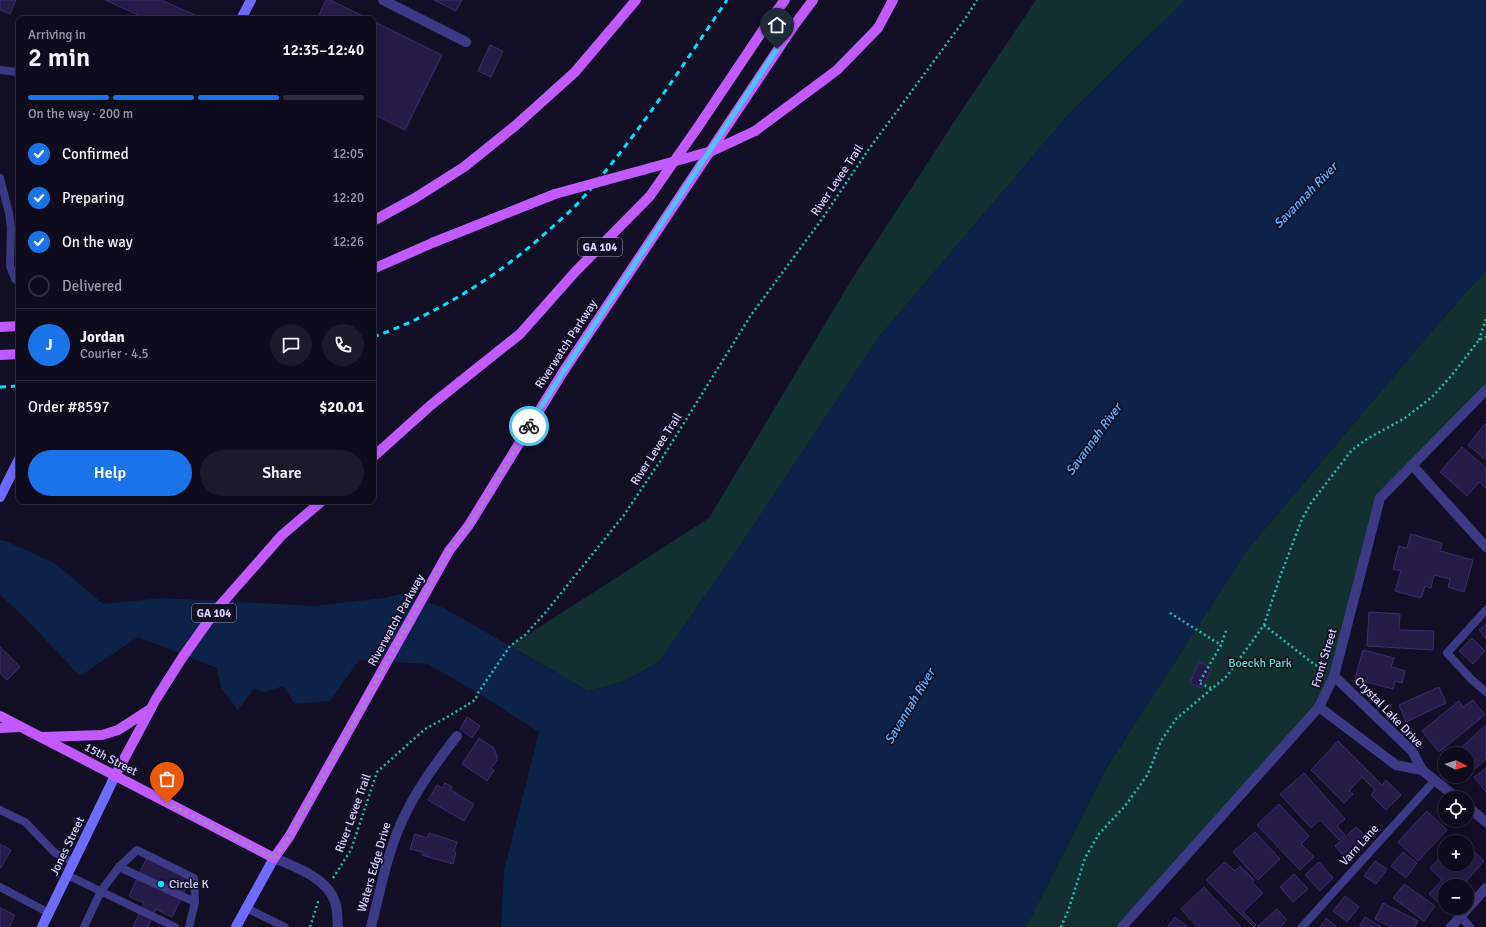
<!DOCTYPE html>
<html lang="en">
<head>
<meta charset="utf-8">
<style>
	:root { --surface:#0e0b1c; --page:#1c1929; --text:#f1f3f6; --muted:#9b9ba3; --line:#2e2b3b; --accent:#1a73e8 }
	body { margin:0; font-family:Signika,sans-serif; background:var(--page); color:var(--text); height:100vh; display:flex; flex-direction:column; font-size:15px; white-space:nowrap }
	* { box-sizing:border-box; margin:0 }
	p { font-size:13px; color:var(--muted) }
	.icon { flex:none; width:22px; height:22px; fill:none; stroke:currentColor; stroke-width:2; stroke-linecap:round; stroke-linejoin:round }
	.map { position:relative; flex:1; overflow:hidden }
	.side { position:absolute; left:16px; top:16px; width:360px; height:488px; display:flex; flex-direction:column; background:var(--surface); border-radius:8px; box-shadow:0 4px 16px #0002,0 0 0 1px var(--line) }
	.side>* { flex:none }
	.needle { width:26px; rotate:95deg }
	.tools { position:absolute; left:1438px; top:747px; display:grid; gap:8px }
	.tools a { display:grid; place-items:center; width:36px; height:36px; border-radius:50%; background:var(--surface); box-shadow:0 4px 16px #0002,0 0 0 1px var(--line); font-size:20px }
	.pin { position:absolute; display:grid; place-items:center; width:34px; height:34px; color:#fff; margin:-41px -17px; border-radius:50% 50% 50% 0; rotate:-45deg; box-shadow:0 0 4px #0007 }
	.pin .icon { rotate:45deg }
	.courier { position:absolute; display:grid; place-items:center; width:40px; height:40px; margin:-20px; border:3px solid #4fc3f7; border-radius:50%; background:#fff; color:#222; box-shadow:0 1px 5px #0007 }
	.overview em { font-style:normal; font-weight:600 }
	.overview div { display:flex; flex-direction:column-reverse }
	.overview { display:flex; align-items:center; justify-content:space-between; height:68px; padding:0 12px }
	h1 { font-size:26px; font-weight:600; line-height:30px }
	.bar { display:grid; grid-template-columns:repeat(4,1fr); gap:6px 4px; align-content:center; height:48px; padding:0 12px }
	.bar i { height:5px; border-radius:3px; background:var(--line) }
	.bar .on { background:var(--accent) }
	.bar p { grid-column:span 4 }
	.line { display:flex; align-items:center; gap:10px; padding:0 12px; border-top:1px solid var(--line) }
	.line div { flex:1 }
	.round { display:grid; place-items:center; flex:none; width:42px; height:42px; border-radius:21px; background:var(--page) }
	ol { padding:0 12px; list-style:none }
	li { display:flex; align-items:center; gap:12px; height:44px }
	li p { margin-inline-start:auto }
	li .icon { padding:4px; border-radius:50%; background:var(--accent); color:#fff; stroke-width:4 }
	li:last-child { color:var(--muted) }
	li i { width:22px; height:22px; border:2px solid var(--line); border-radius:50% }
	.primary-button { display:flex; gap:8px; margin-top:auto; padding:8px 12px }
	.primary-button a { flex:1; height:46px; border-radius:24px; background:var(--accent); color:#fff; font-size:16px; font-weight:600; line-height:46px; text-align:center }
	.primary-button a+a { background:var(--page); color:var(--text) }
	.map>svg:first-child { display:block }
	.green { fill:#12302f }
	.water { fill:#0c2248 }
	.building { fill:#241b47; stroke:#3b2d73 }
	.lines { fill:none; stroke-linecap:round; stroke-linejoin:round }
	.path { stroke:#2fb8b0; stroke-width:2.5; stroke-dasharray:2 3; stroke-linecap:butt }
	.service { stroke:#3d3a85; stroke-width:8 }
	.minor { stroke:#3d3a85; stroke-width:10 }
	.secondary { stroke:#6f6bff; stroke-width:10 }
	.primary { stroke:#c25bff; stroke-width:10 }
	.rail { stroke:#00e5ff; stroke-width:3; stroke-dasharray:6 5; stroke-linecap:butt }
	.primary-bridge { stroke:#c25bff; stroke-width:10 }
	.done { stroke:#948fb3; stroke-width:4; stroke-dasharray:0 7.2 }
	.route { stroke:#4fc3f7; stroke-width:5 }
	.poi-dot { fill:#00e5ff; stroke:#130f26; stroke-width:1.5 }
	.labels { text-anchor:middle; stroke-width:3.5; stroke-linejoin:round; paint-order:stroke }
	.shield { fill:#130f26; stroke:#9e99be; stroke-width:1 }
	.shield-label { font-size:11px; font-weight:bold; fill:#d9d4ff }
	.street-label { font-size:12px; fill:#d9d4ff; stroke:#130f26 }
	.park-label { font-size:12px; fill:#5fe0c0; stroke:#130f26 }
	.poi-label { font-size:12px; fill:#d9d4ff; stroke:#130f26; text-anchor:start }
	.water-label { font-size:13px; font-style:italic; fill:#62b6ff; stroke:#130f26 }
</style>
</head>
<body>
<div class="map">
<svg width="1486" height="927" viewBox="0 0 1486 927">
	<rect width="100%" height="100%" fill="#130f26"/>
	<g class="green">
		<polygon points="1036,0 1185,0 1068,115 879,337 746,537 659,662 625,681 588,691 510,646 709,518 850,282 956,119"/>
		<polygon points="1486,270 1486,390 1380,498 1326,694 1122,927 1026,927 1105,770 1247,550 1431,332"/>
	</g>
	<polygon class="water" points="1185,0 1486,0 1486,270 1431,332 1247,550 1105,770 1026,927 501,927 504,871 539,732 478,693 428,664 359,660 330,701 295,704 283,686 266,692 254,689 238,710 221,688 217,668 138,637 80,676 25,618 0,595 0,540 6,541 56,564 103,604 162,598 314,606 384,598 401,594 444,608 588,691 625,681 659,662 746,537 879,337 1068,115"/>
	<g class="building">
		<polygon points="0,0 16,0 10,14 0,10"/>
		<polygon points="105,0 161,0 202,18 147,19"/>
		<polygon points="326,0 330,0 369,19 317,19"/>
		<polygon points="434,0 462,0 456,11"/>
		<polygon points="373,21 442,55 405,130 373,114"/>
		<polygon points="490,45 503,51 491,77 478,71"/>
		<polygon points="1486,423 1486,460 1468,445"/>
		<polygon points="1462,447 1486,468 1486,488 1479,482 1467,496 1440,472"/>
		<polygon points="1411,534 1442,543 1440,551 1473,560 1464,592 1448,587 1450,579 1434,575 1431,588 1425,586 1421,598 1395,591 1401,571 1393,569 1399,546 1407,548"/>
		<polygon points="1369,612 1400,614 1399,630 1434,631 1433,650 1367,646"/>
		<polygon points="1486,624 1486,639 1479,630"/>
		<polygon points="1472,638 1485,651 1473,664 1459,651"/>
		<polygon points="0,647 20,667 7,680 0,673"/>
		<polygon points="1363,650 1394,658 1391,667 1405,671 1402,683 1395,681 1393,689 1355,679"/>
		<polygon points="1199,662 1212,668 1202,688 1190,683"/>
		<polygon points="1439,687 1446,703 1406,722 1399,705"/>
		<polygon points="1473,700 1485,715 1439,752 1422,731 1459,701 1463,707"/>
		<polygon points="467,717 480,726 472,738 460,729"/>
		<polygon points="1486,725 1486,759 1467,776 1467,754 1454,754"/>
		<polygon points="479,738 494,748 497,756 497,760 491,768 494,770 487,781 462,764"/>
		<polygon points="1338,741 1382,785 1386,780 1401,795 1386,810 1371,795 1375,790 1362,777 1349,791 1353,794 1344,803 1311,770"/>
		<polygon points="1486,768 1486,792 1474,777"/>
		<polygon points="1304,773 1345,819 1337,826 1345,835 1339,840 1320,820 1311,828 1280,794"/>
		<polygon points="445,783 452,787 451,790 474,804 464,821 428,800 437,785 442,788"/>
		<polygon points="1279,804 1309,836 1301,844 1314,857 1300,870 1257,825"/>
		<polygon points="1427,811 1447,830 1418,861 1398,842"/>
		<polygon points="1356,827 1370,841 1348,861 1335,846"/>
		<polygon points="1255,832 1280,859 1258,880 1233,852"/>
		<polygon points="429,833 457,842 454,852 456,852 453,864 422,855 423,852 410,849 415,834 427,838"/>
		<polygon points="0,844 11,850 1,868 0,867"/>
		<polygon points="1469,847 1484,861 1462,886 1445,886 1445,904 1443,907 1429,894 1442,880 1430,868 1445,852 1445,864 1467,864 1467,850"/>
		<polygon points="1403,852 1417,863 1406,878 1391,866"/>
		<polygon points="148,855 192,876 172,917 156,909 148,927 133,927 144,903 129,896"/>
		<polygon points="1375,861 1387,869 1376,884 1364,876"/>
		<polygon points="1225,862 1235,871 1240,866 1254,880 1252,882 1263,893 1243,912 1256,925 1254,927 1206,880"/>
		<polygon points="1319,862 1333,878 1320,891 1305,875"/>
		<polygon points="1294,874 1308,889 1293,902 1280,887"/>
		<polygon points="1404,884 1435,906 1424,921 1393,898"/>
		<polygon points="1204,887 1241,927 1197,927 1181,909"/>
		<polygon points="1345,896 1359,907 1347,922 1333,911"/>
		<polygon points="1383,903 1418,921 1415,927 1391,927 1375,919"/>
		<polygon points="0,908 15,915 9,927 0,927"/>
		<polygon points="1277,909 1287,920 1280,927 1257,927"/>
		<polygon points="1175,917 1188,927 1167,927"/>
		<polygon points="1365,917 1381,927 1359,927"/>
		<polygon points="1326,918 1337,927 1320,927"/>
	</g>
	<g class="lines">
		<g class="path">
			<polyline points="1479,340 1486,319"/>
			<polyline points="1170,613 1221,645"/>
			<polyline points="1264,625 1315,665 1324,668"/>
			<polyline points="1211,688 1199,683 1221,645 1226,631"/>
			<polyline points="333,878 351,850 377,772 425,729 449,716 475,700 478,693 510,646 525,635 545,613 624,515 661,460 751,315 822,219 869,149 965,19 977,0"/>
			<polyline points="310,927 319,899"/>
			<polyline points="1061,927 1068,911 1085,858 1099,834 1125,806 1148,774 1161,741 1176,719 1227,676 1264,625 1281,574 1302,519 1311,503 1352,450 1367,439 1405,418 1432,397 1452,375 1479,340 1486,337"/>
		</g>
		<g class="service">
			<polyline points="0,70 17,72"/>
			<polyline points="0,178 9,213 11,228 10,266 15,279 19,282"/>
			<polyline points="1486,610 1447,653 1471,679 1486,692"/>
			<polyline points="0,810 25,822 55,853 73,862"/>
			<polyline points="119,867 195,902"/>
			<polyline points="67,875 175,927"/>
			<polyline points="0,887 49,913"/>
			<polyline points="246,908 285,927"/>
			<polyline points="1461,917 1470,927"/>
			<polyline points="84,927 101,891 119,867 137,850 194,878 195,902 189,927"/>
			<polyline points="1302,927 1435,780"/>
		</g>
		<g class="minor">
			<polyline points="383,0 466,42"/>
			<polyline points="17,72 19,73"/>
			<polyline points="1412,465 1486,547"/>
			<polyline points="1334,676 1412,751 1422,770 1457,798"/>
			<polyline points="1319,707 1396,765 1422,770"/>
			<polyline points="1467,806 1486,822"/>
			<path d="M274,858C296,867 327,878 335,902C338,910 337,919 338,927"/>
			<path d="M371,927C380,892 387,854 402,821C416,790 436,763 457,736"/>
			<polyline points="1122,927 1319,707 1334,676 1380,498 1486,390"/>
			<polyline points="1451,927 1486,888"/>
		</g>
		<g class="secondary">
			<polyline points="241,19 251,0"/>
			<polyline points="0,497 19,459"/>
			<polyline points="42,927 115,776"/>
			<polyline points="236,927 274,858"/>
		</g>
		<g class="primary">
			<polyline points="755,131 837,70 878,28 893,0"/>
			<polyline points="373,221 415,198 464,167 515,126 575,72 636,0"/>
			<polyline points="373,269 432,243 555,194"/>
			<polyline points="0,327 19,326"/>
			<polyline points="0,355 19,354"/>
			<polyline points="373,457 431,405 520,334 576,271 650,196 700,124 771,18 785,0"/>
			<polyline points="0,716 274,858 289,837 449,551 469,525 563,372 795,24 813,0"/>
			<polyline points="0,728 20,727"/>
			<polyline points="42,737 102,735 118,730 149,710"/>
			<polyline points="115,776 156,699 182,658 216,610 282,535 322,501"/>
		</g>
		<g class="rail">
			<path d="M373,337C390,331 407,324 423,316C469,293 512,264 550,229C560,220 571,211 581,200C636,138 681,68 727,0"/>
			<polyline points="0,387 19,386"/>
		</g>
		<polyline class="primary-bridge" points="555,194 712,151 755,131"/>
	</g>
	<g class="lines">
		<polyline class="done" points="167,803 274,858 289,837 449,551 469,525 529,426"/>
		<polyline class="route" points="529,426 563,372 777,49"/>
	</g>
	<circle class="poi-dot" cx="161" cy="884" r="4"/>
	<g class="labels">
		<g class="shield">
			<rect x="578" y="238" width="44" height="18" rx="3"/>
			<rect x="192" y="604" width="44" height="18" rx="3"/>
		</g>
		<g class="shield-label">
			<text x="600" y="251">GA 104</text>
			<text x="214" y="617">GA 104</text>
		</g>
		<g class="street-label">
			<text transform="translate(837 180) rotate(-56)" y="4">River Levee Trail</text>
			<text transform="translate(566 344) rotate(-57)" y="4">Riverwatch Parkway</text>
			<text transform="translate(656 449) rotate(-57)" y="4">River Levee Trail</text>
			<text transform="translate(396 620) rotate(-61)" y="4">Riverwatch Parkway</text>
			<text transform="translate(1324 658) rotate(-73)" y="4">Front Street</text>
			<text transform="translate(1389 712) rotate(46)" y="4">Crystal Lake Drive</text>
			<text transform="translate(111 759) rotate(27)" y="4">15th Street</text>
			<text transform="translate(353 813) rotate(-70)" y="4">River Levee Trail</text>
			<text transform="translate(1359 845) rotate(-48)" y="4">Varn Lane</text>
			<text transform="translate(67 846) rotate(-64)" y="4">Jones Street</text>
			<text transform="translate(374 867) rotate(-74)" y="4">Waters Edge Drive</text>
		</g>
		<g class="park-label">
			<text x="1260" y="667">Boeckh Park</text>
		</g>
		<g class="poi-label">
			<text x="169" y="888">Circle K</text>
		</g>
		<g class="water-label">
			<text transform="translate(1305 195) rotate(-46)" y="5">Savannah River</text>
			<text transform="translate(1093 439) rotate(-54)" y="5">Savannah River</text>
			<text transform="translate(909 706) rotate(-59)" y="5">Savannah River</text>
		</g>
	</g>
</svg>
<div class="tools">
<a><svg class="needle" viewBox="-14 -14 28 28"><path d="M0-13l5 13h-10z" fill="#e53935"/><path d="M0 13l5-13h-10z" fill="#9b9ba3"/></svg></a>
<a><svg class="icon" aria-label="locate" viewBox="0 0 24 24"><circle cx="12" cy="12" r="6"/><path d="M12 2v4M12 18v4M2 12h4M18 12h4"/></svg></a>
<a>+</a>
<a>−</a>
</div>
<div class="pin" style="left:167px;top:803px;background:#ea580c"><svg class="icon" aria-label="bag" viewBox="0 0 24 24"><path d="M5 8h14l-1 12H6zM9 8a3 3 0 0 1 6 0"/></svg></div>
<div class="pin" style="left:777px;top:49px;background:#1f2937"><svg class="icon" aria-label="home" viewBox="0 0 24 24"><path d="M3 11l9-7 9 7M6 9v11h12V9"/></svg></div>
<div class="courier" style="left:529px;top:426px"><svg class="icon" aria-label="bike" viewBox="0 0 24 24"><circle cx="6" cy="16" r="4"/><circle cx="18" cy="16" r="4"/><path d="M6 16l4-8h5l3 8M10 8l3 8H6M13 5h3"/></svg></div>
<section class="side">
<div class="overview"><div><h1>2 min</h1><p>Arriving in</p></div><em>12:35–12:40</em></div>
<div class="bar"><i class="on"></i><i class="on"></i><i class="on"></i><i></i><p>On the way · 200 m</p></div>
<ol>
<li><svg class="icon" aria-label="check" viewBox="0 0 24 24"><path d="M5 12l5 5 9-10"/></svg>Confirmed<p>12:05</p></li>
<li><svg class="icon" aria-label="check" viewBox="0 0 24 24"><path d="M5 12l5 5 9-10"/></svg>Preparing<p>12:20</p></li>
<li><svg class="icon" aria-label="check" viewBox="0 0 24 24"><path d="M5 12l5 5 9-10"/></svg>On the way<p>12:26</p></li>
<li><i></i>Delivered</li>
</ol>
<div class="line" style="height:72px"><b class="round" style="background:var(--accent);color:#fff">J</b><div><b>Jordan</b><p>Courier · 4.5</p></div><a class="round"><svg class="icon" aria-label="chat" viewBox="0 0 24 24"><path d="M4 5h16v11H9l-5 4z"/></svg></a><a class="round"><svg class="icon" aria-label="phone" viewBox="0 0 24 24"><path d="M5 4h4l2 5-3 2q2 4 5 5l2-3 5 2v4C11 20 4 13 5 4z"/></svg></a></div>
<div class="line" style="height:52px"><div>Order #8597</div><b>$20.01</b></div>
<div class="primary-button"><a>Help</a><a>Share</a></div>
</section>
</div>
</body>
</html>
